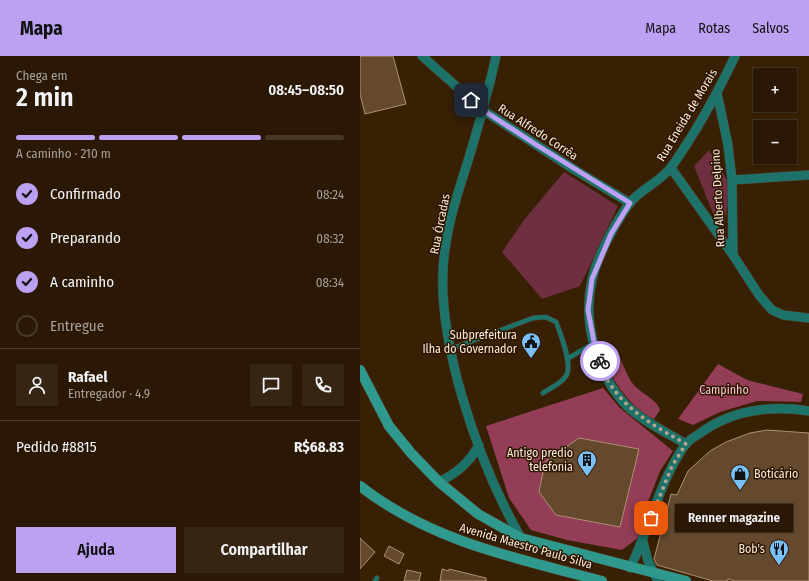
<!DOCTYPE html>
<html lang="pt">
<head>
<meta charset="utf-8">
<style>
	:root { --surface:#2a1804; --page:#362513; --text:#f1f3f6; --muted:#a5a09a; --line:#463726; --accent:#bca0f2 }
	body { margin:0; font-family:"Fira Sans Condensed",sans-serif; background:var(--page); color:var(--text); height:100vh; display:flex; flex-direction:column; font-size:15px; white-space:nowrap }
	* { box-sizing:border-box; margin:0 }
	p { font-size:13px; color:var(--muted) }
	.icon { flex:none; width:22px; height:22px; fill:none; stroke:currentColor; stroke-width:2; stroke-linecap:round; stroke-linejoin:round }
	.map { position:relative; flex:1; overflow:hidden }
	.sheet { display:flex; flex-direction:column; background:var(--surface); width:360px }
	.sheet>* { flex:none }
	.buttons { position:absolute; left:393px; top:12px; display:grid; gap:8px }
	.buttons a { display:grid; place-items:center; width:44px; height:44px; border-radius:0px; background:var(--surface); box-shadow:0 1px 3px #0004,0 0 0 1px var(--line); font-size:20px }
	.pin { position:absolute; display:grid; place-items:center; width:34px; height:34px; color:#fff; margin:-17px; border-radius:8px; box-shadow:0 2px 6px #0006 }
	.courier { position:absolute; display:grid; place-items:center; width:40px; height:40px; margin:-20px; border:3px solid #bca0f2; border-radius:50%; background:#fff; color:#222; box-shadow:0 1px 5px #0007 }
	.bubble { position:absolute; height:28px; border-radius:0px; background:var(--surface); box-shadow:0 1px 3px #0004,0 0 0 1px var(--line); font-size:13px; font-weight:600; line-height:28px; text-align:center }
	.headline em { font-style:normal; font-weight:600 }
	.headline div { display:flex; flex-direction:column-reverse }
	.headline { display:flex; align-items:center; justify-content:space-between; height:68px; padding:0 16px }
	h1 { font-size:26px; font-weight:600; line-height:30px }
	.bar { display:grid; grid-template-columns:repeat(4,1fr); gap:6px 4px; align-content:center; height:48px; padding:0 16px }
	.bar i { height:5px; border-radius:3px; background:var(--line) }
	.bar .active { background:var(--accent) }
	.bar p { grid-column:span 4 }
	.line { display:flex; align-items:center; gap:10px; padding:0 16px; border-top:1px solid var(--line) }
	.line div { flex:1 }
	.round { display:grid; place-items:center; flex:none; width:42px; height:42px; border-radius:0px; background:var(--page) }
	ol { padding:0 16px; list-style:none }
	li { display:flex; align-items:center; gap:12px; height:44px }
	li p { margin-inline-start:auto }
	li .icon { padding:4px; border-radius:50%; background:var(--accent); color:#111; stroke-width:4 }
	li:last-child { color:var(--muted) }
	li i { width:22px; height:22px; border:2px solid var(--line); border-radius:50% }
	.primary-button { display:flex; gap:8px; margin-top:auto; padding:8px 16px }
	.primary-button a { flex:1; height:46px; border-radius:0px; background:var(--accent); color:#111; font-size:16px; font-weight:600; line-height:46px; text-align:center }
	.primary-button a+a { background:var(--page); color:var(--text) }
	header { display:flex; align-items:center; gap:24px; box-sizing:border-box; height:56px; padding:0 20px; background:var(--accent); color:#111 }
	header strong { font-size:19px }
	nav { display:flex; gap:22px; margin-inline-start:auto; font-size:14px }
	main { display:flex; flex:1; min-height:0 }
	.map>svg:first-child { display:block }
	.green { fill:#6e2f40 }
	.forest { fill:#933e56 }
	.building { fill:#64492e; stroke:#ae9073 }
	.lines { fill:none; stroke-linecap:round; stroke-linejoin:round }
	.lane-casing { stroke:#533c23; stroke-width:5.5 }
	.street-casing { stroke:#533c23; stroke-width:10 }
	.secondary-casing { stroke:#533c23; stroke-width:11 }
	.lane { stroke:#1d7269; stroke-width:4.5 }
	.street { stroke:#1d7269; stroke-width:9 }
	.secondary { stroke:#2f998e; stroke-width:10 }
	.done { stroke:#b5a28f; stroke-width:4; stroke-dasharray:0 7.2 }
	.route { stroke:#bca0f2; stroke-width:5 }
	.labels { text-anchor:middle; stroke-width:3; stroke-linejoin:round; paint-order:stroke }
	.street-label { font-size:12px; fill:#f9e8d9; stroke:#2d1600 }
	.poi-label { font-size:12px; fill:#f9e8d9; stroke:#2d1600; text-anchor:end }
	.park-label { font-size:12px; fill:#f6c4ce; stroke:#2d1600 }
</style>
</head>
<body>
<header>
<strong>Mapa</strong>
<nav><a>Mapa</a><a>Rotas</a><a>Salvos</a></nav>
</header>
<main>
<section class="sheet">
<div class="headline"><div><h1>2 min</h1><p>Chega em</p></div><em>08:45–08:50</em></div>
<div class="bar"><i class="active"></i><i class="active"></i><i class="active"></i><i></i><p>A caminho · 210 m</p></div>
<ol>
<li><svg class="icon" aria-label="check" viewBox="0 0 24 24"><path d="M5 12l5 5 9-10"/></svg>Confirmado<p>08:24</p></li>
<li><svg class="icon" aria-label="check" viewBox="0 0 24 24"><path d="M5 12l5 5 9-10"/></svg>Preparando<p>08:32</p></li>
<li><svg class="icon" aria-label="check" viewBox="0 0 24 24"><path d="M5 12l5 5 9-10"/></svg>A caminho<p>08:34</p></li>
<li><i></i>Entregue</li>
</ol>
<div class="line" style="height:72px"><a class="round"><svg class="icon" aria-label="person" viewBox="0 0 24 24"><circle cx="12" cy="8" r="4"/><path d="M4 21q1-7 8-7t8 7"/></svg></a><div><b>Rafael</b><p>Entregador · 4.9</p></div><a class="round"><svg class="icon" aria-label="chat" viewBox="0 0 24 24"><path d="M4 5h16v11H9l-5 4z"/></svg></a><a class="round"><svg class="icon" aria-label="phone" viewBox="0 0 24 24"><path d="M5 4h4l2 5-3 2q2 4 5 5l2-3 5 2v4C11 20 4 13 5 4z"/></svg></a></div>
<div class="line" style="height:52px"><div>Pedido #8815</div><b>R$68.83</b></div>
<div class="primary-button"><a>Ajuda</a><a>Compartilhar</a></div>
</section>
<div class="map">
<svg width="449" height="525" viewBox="0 0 449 525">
	<rect width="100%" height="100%" fill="#382005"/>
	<g class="green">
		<polygon points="349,94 370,129 365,164 356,165 334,110"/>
		<polygon points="204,116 258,150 220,230 182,243 142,196 164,164"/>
	</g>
	<g class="forest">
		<path d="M250,289C262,299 264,316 273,328C281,338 296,342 300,354L294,363C273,356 244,315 241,293Z"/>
		<polygon points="358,308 387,324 443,338 441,346 397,345 360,356 333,369 318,363"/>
		<polygon points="243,332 260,352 313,395 300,415 284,456 279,481 262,494 207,484 171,474 149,442 126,370"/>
	</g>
	<g class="building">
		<polygon points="0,0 33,0 46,48 5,58 0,38"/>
		<polygon points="407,374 449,377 449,525 375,525 368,523 367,525 353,525 297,509 294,503 311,438 317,439 328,415 350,395 366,386 390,377"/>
		<polygon points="219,382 279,393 260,471 196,459 179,436 185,406"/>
		<polygon points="0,482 15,496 0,513"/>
		<polygon points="29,490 44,498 39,508 24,500"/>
		<polygon points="82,513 89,515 89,513 126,522 126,525 80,525"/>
		<polygon points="47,514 61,517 59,525 44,525"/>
	</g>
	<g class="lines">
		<defs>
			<g id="lane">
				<path d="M91,293L173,262L186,261L196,266C201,279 213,309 206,320C201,328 190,332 183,337"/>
				<polyline points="207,303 234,287"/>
				<polyline points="15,525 17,522"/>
			</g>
			<g id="street">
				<polyline points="62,0 123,54 215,114 270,147"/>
				<path d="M136,0C128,37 118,72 107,108C98,136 89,164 85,193C72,278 119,408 161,482"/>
				<polyline points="357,37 368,89 372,124 373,199"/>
				<polyline points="311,112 373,199 399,239 412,254 423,259 449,262"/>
				<polyline points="372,124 449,119"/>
				<path d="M326,388C306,376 284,366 267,350C237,319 222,266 232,224C236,203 256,165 269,148C280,133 301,126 312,110C336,76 357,38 375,0"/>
				<path d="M79,426C97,417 109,407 119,389"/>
				<polyline points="283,486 288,505 298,525"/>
				<path d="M270,512C290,472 299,426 325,389C328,385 334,381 339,378C371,354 410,349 449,355"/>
			</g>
			<g id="secondary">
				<polyline points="0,314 29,370 51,397 79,426 118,458 161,482 326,525"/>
				<path d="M0,430C72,486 156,502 242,525"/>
			</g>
		</defs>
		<use href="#lane" class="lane-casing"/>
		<use href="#street" class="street-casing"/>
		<use href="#secondary" class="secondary-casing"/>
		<use href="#lane" class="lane"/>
		<use href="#street" class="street"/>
		<use href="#secondary" class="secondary"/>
	</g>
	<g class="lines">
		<path class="done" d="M240,305C243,313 246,324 252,331C270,357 298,372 326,388L312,410L291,462"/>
		<polyline class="route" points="111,44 123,54 175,88 270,147 251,178 232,223 228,254 236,297 240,305"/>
	</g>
	<defs>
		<symbol id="civic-pin" viewBox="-11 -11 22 30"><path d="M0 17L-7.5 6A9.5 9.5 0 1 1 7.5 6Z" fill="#79bff8" stroke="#2d1600"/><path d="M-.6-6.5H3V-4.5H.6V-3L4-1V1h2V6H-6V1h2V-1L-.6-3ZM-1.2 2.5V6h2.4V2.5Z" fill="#111"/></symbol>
		<symbol id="building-pin" viewBox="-11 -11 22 30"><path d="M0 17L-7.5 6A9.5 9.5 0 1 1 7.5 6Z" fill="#79bff8" stroke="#2d1600"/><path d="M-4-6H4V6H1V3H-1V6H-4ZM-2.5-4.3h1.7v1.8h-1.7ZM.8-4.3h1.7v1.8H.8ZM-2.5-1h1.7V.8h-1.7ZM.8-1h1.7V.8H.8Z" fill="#111"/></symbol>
		<symbol id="shop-pin" viewBox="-11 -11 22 30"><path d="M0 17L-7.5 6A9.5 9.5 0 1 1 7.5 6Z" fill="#79bff8" stroke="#2d1600"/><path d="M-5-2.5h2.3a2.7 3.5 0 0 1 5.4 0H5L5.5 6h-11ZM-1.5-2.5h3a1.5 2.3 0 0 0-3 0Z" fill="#111"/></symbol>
		<symbol id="restaurant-pin" viewBox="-11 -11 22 30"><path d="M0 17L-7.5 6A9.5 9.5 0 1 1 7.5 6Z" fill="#79bff8" stroke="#2d1600"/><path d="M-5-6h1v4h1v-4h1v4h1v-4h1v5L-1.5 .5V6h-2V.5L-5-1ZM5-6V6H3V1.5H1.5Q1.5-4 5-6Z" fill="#111"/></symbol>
	</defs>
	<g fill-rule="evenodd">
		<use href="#civic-pin" x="160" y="275" width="22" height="30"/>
		<use href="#building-pin" x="216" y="393" width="22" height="30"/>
		<use href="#shop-pin" x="369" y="407" width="22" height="30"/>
		<use href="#restaurant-pin" x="408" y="482" width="22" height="30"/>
	</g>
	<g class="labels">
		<g class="street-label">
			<text transform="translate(327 59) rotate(-59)" y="4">Rua Eneida de Morais</text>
			<text transform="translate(178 76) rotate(33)" y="4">Rua Alfredo Corrêa</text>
			<text transform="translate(358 142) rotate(-93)" y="4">Rua Alberto Delpino</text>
			<text transform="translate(80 168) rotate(-79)" y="4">Rua Órcadas</text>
			<text transform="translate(166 490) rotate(16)" y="4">Avenida Maestro Paulo Silva</text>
		</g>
		<g class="poi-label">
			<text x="157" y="283">Subprefeitura<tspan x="157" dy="14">Ilha do Governador</tspan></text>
			<text x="213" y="401">Antigo predio<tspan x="213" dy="14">telefonia</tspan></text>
			<text x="394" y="422" text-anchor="start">Boticário</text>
			<text x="405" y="497">Bob's</text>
		</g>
		<g class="park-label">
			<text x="364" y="338">Campinho</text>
		</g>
	</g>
</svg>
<div class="buttons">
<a>+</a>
<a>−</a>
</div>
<div class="pin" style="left:291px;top:462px;background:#ea580c"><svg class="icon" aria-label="bag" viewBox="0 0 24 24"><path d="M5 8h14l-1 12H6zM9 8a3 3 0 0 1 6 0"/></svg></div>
<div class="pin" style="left:111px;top:44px;background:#1f2937"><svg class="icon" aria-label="home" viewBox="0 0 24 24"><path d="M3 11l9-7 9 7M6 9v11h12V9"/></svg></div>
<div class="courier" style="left:240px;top:305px"><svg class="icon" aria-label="bike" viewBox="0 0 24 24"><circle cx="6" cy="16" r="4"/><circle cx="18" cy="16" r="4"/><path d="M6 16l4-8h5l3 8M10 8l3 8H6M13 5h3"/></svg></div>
<div class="bubble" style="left:315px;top:448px;width:118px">Renner magazine</div>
</div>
</main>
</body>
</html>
